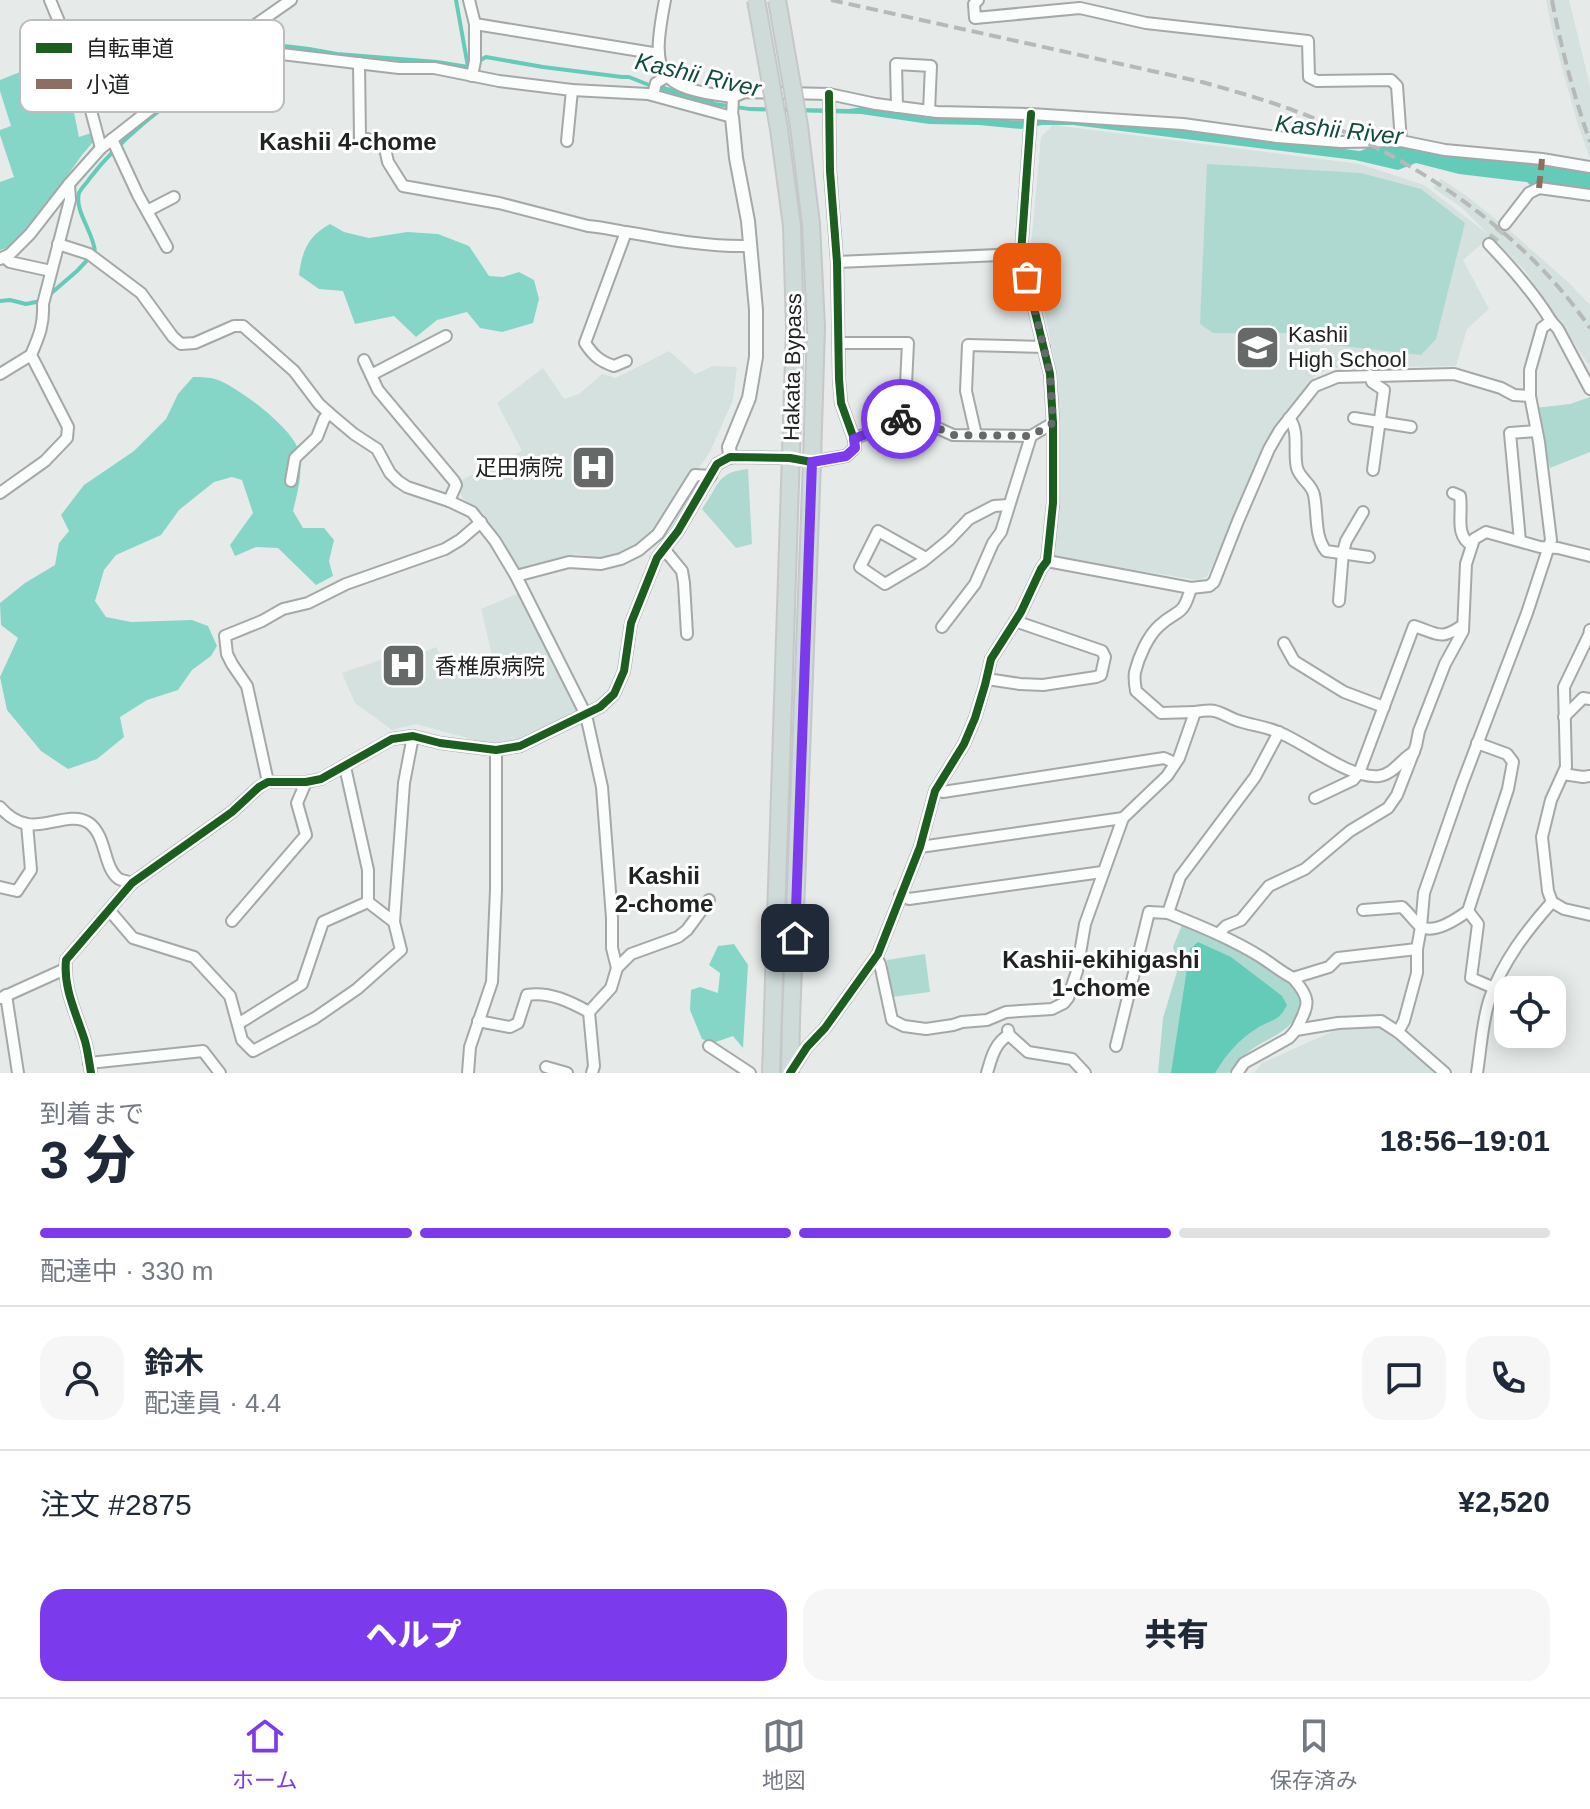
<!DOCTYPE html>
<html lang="ja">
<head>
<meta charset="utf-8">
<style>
	:root { --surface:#fff; --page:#f6f6f7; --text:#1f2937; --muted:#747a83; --line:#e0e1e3; --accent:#7c3aed }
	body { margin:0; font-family:Arial,"Noto Sans JP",sans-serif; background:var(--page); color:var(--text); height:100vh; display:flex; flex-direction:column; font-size:30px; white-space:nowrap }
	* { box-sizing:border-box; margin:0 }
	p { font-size:26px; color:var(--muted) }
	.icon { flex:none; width:44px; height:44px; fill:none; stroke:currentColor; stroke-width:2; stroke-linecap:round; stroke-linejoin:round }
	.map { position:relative; height:1073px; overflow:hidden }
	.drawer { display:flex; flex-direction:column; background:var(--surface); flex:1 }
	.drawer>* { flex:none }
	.fabs { position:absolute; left:1494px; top:976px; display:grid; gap:16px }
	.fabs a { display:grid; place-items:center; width:72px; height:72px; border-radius:16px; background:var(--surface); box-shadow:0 4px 20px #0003; font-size:40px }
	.pin { position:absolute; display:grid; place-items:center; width:68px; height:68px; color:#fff; margin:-34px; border-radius:16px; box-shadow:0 4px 12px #0006 }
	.courier { position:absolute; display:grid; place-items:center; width:80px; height:80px; margin:-40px; border:6px solid #7c3aed; border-radius:50%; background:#fff; color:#222; box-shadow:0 2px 10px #0007 }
	.head em { font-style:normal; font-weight:800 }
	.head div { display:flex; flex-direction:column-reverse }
	.head { display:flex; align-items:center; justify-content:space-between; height:136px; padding:0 40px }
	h1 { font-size:52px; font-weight:800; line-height:60px }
	.bar { display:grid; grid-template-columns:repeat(4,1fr); gap:12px 8px; align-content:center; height:96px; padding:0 40px }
	.bar i { height:10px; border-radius:6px; background:var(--line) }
	.bar .active { background:var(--accent) }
	.bar p { grid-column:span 4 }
	.line { display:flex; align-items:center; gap:20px; padding:0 40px; border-top:2px solid var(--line) }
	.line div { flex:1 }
	.round { display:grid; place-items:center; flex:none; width:84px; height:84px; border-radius:24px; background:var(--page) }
	.action { display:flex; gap:16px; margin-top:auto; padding:16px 40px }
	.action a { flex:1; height:92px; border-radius:24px; background:var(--accent); color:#fff; font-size:32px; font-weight:800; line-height:92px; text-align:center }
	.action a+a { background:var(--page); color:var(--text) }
	.tabs { display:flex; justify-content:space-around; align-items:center; height:112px; border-top:2px solid var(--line); background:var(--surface); font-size:22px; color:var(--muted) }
	.tabs a { display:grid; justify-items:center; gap:4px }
	.tabs .active { color:var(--accent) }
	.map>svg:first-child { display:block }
	.built { fill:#d4e1de }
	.green { fill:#aed9d0 }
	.forest { fill:#86d6c7 }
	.water { fill:#64cbb9 }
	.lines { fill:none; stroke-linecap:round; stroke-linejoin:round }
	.stream { stroke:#64cbb9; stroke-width:4 }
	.minor-tunnel { stroke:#bec3c2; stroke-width:10; stroke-dasharray:10 5; stroke-linecap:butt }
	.minor-casing { stroke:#a4a8a7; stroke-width:14 }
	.tertiary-casing { stroke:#a4a8a7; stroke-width:16 }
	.trunk-casing { stroke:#c5c8c7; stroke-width:20 }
	.minor { stroke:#fbfcfc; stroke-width:10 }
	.tertiary { stroke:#fbfcfc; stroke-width:12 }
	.trunk { stroke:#cedbd9; stroke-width:16 }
	.rail { stroke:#b7b9b9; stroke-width:4; stroke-dasharray:12 6; stroke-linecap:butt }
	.trunk-bridge-casing { stroke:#c5c8c7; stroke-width:20; stroke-linecap:butt }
	.trunk-bridge { stroke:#cedbd9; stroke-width:16 }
	.quiet { stroke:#8d6e63; stroke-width:6; stroke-dasharray:12 6; stroke-linecap:butt }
	.cycleway-casing { stroke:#fff; stroke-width:13 }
	.cycleway { stroke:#1b5e20; stroke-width:8 }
	.done { stroke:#656968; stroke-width:8; stroke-dasharray:0 14.4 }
	.route { stroke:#7c3aed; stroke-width:10 }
	.labels { text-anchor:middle; stroke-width:6; stroke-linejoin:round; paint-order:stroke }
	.poi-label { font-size:22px; fill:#202322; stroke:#fff; text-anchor:start }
	.street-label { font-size:22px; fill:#202322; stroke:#fff }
	.water-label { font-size:24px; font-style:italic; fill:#124c41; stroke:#fff }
	.neighbourhood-label { font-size:24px; font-weight:bold; fill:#202322; stroke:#fff }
	.key { fill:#fff; stroke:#bcbdbd; stroke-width:2 }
	.key-label { font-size:22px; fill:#202322 }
</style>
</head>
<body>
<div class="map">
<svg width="1590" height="1073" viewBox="0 0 1590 1073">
	<rect width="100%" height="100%" fill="#e6ebea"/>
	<g class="built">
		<polygon points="1546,0 1569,0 1590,86 1590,158 1578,125 1565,79 1553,34"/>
		<polygon points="1053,125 1360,164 1424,185 1489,235 1461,207 1433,188 1441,179 1468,197 1508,229 1568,282 1590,305 1590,367 1526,272 1491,236 1463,260 1489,309 1467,329 1456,366 1330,368 1315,376 1273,432 1207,577 1198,580 1054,557 1058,378 1031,246 1041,137"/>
		<polygon points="669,351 695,374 713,366 737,367 733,400 710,452 651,534 631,551 606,559 576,554 518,571 501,537 462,497 457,482 522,451 497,403 543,368 564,399 579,394 602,374 616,378"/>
		<polygon points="519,593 578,715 538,735 496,746 416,724 392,730 355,703 342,673 412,649 415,656 436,647 451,677 493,659 481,609"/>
		<polygon points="1379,1027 1438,1073 1254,1073 1262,1063 1338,1029"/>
	</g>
	<g class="green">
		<polygon points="1207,164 1361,173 1421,189 1465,223 1436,339 1421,355 1308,342 1298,333 1213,333 1200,324"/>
		<polygon points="1590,397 1590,452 1550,468 1535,408 1570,404"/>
		<path d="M748,469L752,544L736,548L702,509C719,486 716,472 748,469Z"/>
		<path d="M1182,925L1228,942L1292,985L1302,1001C1294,1035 1270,1034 1247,1053C1240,1059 1234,1066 1229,1073H1158L1163,1018L1179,965L1173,947Z"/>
		<polygon points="925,954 930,992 892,997 887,960"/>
	</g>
	<g class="forest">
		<polygon points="55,58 67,78 79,137 91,133 94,141 82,155 27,232 10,247 0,250 0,182 14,177 0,135 0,130 11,126 0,91 0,80"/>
		<path d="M330,224L344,232L369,238L407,232L438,234L469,246L489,276L503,277L519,272L534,280L539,299L533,323L502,332L480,328L467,312L437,320L416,337L394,316L355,324L343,291L319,289L299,275C302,251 308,236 330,224Z"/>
		<path d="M193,377C201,377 210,377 218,380C239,388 291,427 298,449C304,469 298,491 293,511L303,528H324L334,540L329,561L333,576L316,585L278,548L256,547L235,556L230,545L253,513L242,480L232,477L214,482L179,510L161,535L116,555L104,570L95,601L106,617L131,622L192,620L208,626L217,646L211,656L192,670L178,690L147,700L120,717L124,737L97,759L68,769L41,751L7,710L0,677L18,638L1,625L0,603L25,583L55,565L59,543L69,531L61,515L84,485L134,451L166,419L178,394Z"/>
		<polygon points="734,944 748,965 743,1048 733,1036 713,1043 702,1039 690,1010 691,990 700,987 718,993 720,973 709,965 718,946"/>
	</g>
	<g class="water">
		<polygon points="661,85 715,102 749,107 849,109 863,107 929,118 978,118 1020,121 1042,119 1189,129 1360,151 1376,145 1403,145 1454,157 1522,161 1590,170 1590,193 1535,185 1531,186 1527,182 1459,174 1416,163 1398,170 1355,160 1073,125 1042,125 1021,129 979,125 929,124 861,114 750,111 716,106 659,90 658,87"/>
		<path d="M1198,942L1231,957L1282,996L1287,1005C1278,1023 1271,1019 1256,1029C1238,1040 1226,1055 1215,1073H1171L1190,949Z"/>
	</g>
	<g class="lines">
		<g class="stream">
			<polyline points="456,0 468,67"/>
			<polyline points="259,43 309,49 337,54 437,62 468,67 486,57 543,67 622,77 629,77 654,87"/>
			<polyline points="694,95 712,101"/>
			<path d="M48,296L77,271L95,252C94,233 74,211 79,193C81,188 87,183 90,178C130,126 189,90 241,49L247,46"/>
			<polyline points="0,301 10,300 26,304 41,301"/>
		</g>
		<polyline class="minor-tunnel" points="1489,244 1505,224"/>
		<defs>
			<g id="minor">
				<polyline points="50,0 82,77 101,148"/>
				<polyline points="469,0 475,24 659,54"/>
				<path d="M665,0C651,73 655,88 733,97"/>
				<polyline points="978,0 974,4 975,18 1080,8 1146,23 1308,41 1309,77 1317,81 1391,80 1397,86 1401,141"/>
				<polyline points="241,38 251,45 273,53 399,68 434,68 499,81 572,90 648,94 732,117 733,97 745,92 829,94 876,104 937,112 1031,114 1183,124 1277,137 1341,142 1401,141 1445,150 1542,159 1590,167"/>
				<path d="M359,63L360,138L378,141L384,144L388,162L403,186L499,203L588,226C603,227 617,231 632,233C670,240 711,247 750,246"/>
				<polyline points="472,76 475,61 475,24"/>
				<polyline points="653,95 656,83 666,77"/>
				<polyline points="897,107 896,64 931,66 929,111"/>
				<polyline points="112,139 138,195 167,247"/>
				<polyline points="567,141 572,90"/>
				<polyline points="147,211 174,197"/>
				<polyline points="1505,224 1529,193 1539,188 1590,195"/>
				<path d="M626,232L585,343C593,355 599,361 614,366L626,361"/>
				<polyline points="58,244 89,254 141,293 173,337 181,344 195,343 234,326 243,326 294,371 319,404 329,413 354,434 377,449 390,473 398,481 407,487 449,501 472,512 495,541 516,576 586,715 602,787 612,918 612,948 617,968"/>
				<polyline points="4,257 10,262 51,271"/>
				<polyline points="0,259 10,254 30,234 69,184 101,148 241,38 245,32 291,0"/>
				<polyline points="837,262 1021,254"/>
				<polyline points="1551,321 1558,329 1590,389"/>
				<polyline points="839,343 908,343 906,384"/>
				<polyline points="364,360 378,390 454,481 456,485 449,501"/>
				<polyline points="0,374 31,355"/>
				<polyline points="371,375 446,336"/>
				<polyline points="1370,375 1372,382 1384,390 1373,470"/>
				<path d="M1289,418C1300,431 1293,452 1297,468C1300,479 1312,484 1314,495C1318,514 1314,536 1326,551L1369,557"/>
				<polyline points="1354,418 1411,427"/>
				<polyline points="976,435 966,391 968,345 1044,347"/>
				<polyline points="854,439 895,421 911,416 953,435 1031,436 1053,423"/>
				<polyline points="291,481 295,458 317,437 324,419 329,413"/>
				<path d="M0,493L45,461L67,438L68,427L31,355C39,336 44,325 43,304L70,200L69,184"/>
				<path d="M1453,493L1460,496C1463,513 1454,536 1472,545"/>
				<polyline points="1520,541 1510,433 1536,431"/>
				<polyline points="664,549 682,571 684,583 687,634"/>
				<polyline points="926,558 878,531 860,567 885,584 922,562 949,540 969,519 994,506 1009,505"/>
				<polyline points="1047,561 1191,588 1209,586 1214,582 1238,521 1269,449 1280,430 1315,386 1337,377 1454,374 1501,388 1514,395 1530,396"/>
				<polyline points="516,576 569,562 601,564 621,559 639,550 658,534 695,475 711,476"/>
				<polyline points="1339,601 1343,552 1346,541 1363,512"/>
				<polyline points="942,627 975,584 993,543 1001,532 1031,436"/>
				<polyline points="1590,630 1589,635 1564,687 1566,767 1551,800 1542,837 1548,891 1552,902 1564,909 1590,915"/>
				<polyline points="1284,643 1294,661 1344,692 1384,707"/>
				<polyline points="987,679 1020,684 1043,685 1096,677 1101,675 1105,657 1102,651 1015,621"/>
				<path d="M1195,712C1217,708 1217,712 1236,720C1249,725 1264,726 1278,732C1306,743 1349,779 1379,776C1394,774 1401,759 1414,752"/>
				<polyline points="1564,717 1583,698 1590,699"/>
				<path d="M1279,732L1255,777L1180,877L1168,913C1200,926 1232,939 1261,957C1272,964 1281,972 1293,978"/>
				<polyline points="345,767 368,870 368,902"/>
				<polyline points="1563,774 1583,777 1590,776"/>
				<polyline points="268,782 247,686 232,664 227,654 225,636 262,621 283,609 308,603 346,584 445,549 460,540 481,522"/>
				<polyline points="936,789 943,792 1164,758 1175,763"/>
				<path d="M1315,798L1353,780L1359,773L1414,626C1439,634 1440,641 1463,625"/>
				<path d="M0,807C7,815 16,822 27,824C46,828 72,811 89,823C107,836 103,868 119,879C123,881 128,881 132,883"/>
				<polyline points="920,847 1123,818"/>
				<polyline points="0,887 17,891 31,870 27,824"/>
				<polyline points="900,895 909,899 1102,872"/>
				<polyline points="109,910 133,938 194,957 230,996 242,1040 253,1051 315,1018 357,989 401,950 394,922 368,902 323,922 302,984 238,1024"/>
				<path d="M1363,910L1402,907C1408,912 1414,921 1420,926C1433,935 1457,919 1468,911L1508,789L1513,762L1507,754L1477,743"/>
				<polyline points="1468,911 1478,924 1471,978 1494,988"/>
				<polyline points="232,921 306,835 297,803 306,782"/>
				<polyline points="394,922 404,783 413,736"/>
				<polyline points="1218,934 1226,926 1241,920 1269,886 1305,869 1350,831 1388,808 1397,795 1416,746 1419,731 1445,664 1463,631 1466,564 1474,539 1486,532 1540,547 1558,548 1590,556"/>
				<path d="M876,957L880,964L892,1020L904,1026L926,1029L953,1025L962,1022L987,1020L1006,1012L1052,1009L1064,1003L1068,998L1077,971L1085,924L1123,818L1167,776L1179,758L1193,718L1195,712L1161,713L1136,691C1135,685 1134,677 1135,672C1139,656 1148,636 1159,626C1178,608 1182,619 1191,588"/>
				<polyline points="6,995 18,1073"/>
				<polyline points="1,998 65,969"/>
				<path d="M478,1021L510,1027L518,1023L527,995C549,991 571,1002 589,1012"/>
				<polyline points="1008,1030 1009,1035 1028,1052 1072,1059 1085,1073"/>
				<path d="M1296,1030C1308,1005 1313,1001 1293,978L1329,967L1338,958L1417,949"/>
				<path d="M1398,1032L1404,1021L1417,973V949L1421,927L1424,893L1462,784L1527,613L1551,540L1539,442L1530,396V370L1542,328L1551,321C1534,293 1512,268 1489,244"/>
				<polyline points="709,1046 750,1073"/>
				<polyline points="1116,1046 1149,912 1168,913"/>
				<polyline points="89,1063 203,1051 220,1073"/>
				<polyline points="546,1067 567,1073"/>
				<polyline points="792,1070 807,1047 825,1028 878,954 920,847 935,791 964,744 975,718 985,685 991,659 1021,612 1041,569 1047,561 1053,503 1053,423 1050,374 1021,254 1031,114"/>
				<path d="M91,1073C89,1062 88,1052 85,1041C77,1015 63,989 66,960L132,883L232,812L259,787L268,782H306L321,779L392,739L413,736L440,743L496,750L520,746L600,707L614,694L624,671L631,623L657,558L678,531L717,464L730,457L790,458L812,462L846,456L855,448L854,439L841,403L839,379L837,262L830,171L829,94"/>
				<polyline points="468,1073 470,1047 492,982 496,890 496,750"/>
				<polyline points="592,1073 594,1066 589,1012 611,988 617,968 631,954 678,937 687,930 709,900"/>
				<path d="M987,1073C991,1059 995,1042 1009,1035"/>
				<polyline points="1237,1073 1244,1063 1289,1038 1296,1030 1338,1023 1381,1021 1398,1032 1445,1073"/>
				<path d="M1477,1073C1481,1048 1482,1021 1490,998C1503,961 1527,930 1552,902"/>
			</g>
			<polyline id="tertiary" points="730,457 729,447 749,398 756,357 756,310 748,221 736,158 732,117"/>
			<g id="trunk">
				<polyline points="791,1020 812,462 816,327 811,224 799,126"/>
				<polyline points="771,1073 795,328 792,226 779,129"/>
			</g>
		</defs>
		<use href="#minor" class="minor-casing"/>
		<use href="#tertiary" class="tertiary-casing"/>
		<use href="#trunk" class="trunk-casing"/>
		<use href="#minor" class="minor"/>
		<use href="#tertiary" class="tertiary"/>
		<use href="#trunk" class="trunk"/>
		<g class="rail">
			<path d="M831,0L1202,82C1241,93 1280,104 1318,120C1423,165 1525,233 1590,328"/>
			<path d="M1552,0C1561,48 1574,96 1590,142"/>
		</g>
		<defs>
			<g id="trunk-bridge">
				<polyline points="756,0 779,129"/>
				<polyline points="777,0 799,126"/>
				<polyline points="790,1073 791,1020"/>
			</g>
		</defs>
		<use href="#trunk-bridge" class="trunk-bridge-casing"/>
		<use href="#trunk-bridge" class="trunk-bridge"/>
		<polyline class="quiet" points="1539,188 1542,159"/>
		<defs>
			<g id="cycleway">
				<path d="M91,1073C89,1062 88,1052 85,1041C77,1015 63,989 66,960L132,883L232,812L259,787L268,782H306L321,779L392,739L413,736L440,743L496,750L520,746L600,707L614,694L624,671L631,623L657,558L678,531L717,464L730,457L790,458L812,462L846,456L855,448L854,439L841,403L839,379L837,262L830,171L829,94"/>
				<polyline points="790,1073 807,1047 825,1028 878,954 920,847 935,791 964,744 975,718 985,685 991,659 1021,612 1041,569 1047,561 1053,503 1053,423 1050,374 1021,254 1031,114"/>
			</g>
		</defs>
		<use href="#cycleway" class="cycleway-casing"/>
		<use href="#cycleway" class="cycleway"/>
	</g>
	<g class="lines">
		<polyline class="done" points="901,419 911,416 953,435 1031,436 1053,423 1050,374 1027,277"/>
		<polyline class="route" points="795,938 812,462 846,456 855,448 854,439 901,419"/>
	</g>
	<defs>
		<symbol id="school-square" viewBox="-11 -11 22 22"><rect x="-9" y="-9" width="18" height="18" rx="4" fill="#656968" stroke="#fff"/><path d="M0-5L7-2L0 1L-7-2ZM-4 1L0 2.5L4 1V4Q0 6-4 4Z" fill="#fff"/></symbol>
		<symbol id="hospital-square" viewBox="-11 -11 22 22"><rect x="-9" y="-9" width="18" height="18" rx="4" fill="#656968" stroke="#fff"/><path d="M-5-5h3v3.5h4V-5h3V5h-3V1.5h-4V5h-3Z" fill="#fff"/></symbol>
	</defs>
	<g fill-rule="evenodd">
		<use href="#school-square" x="1232" y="322" width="51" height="51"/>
		<use href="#hospital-square" x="568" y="442" width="51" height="51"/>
		<use href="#hospital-square" x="378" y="640" width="51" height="51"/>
	</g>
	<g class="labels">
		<g class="poi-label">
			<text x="1288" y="342">Kashii<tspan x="1288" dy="25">High School</tspan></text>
			<text x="563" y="475" text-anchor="end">疋田病院</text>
			<text x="435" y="674">香椎原病院</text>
		</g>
		<g class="street-label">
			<text transform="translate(792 367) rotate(-89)" y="8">Hakata Bypass</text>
		</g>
		<g class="water-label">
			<text transform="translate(698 75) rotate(13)" y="8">Kashii River</text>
			<text transform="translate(1339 130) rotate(6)" y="8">Kashii River</text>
		</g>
		<g class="neighbourhood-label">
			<text x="348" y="150">Kashii 4-chome</text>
			<text x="664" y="884">Kashii<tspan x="664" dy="28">2-chome</tspan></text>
			<text x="1101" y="968">Kashii-ekihigashi<tspan x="1101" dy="28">1-chome</tspan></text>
		</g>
	</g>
	<rect x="20" y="20" width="264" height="92" rx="12" class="key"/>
	<rect x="36" y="43" width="36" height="10" fill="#1b5e20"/>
	<rect x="36" y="79" width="36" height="10" fill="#8d6e63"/>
	<g class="key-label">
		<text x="86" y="56">自転車道</text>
		<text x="86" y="92">小道</text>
	</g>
</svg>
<div class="fabs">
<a><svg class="icon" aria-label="locate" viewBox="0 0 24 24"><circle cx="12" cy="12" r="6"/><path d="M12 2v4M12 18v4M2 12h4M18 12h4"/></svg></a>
</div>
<div class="pin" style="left:1027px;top:277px;background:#ea580c"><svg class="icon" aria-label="bag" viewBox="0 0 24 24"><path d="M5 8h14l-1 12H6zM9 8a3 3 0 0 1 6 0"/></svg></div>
<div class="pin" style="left:795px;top:938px;background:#1f2937"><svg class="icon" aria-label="home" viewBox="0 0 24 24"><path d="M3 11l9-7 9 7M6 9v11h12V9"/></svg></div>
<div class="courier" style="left:901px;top:419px"><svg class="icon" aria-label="bike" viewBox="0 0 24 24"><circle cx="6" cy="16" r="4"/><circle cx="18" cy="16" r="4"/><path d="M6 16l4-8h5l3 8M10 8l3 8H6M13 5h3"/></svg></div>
</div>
<section class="drawer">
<div class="head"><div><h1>3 分</h1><p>到着まで</p></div><em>18:56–19:01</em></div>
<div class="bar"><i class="active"></i><i class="active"></i><i class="active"></i><i></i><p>配達中 · 330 m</p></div>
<div class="line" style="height:144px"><a class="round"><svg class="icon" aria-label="person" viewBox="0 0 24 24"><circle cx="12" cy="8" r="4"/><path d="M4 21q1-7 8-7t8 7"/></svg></a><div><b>鈴木</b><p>配達員 · 4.4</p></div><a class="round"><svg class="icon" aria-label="chat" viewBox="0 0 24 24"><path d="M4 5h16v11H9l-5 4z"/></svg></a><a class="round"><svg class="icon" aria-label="phone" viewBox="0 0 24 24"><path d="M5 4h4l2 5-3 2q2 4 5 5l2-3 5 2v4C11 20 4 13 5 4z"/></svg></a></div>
<div class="line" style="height:104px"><div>注文 #2875</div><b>¥2,520</b></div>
<div class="action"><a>ヘルプ</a><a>共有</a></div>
</section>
<nav class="tabs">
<a class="active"><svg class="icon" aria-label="home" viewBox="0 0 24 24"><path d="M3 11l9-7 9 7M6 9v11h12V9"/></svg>ホーム</a>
<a><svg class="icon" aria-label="map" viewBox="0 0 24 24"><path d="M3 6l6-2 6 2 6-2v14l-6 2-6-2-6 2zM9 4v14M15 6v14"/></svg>地図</a>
<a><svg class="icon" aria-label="saved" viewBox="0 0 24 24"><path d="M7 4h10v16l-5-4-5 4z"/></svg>保存済み</a>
</nav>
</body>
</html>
